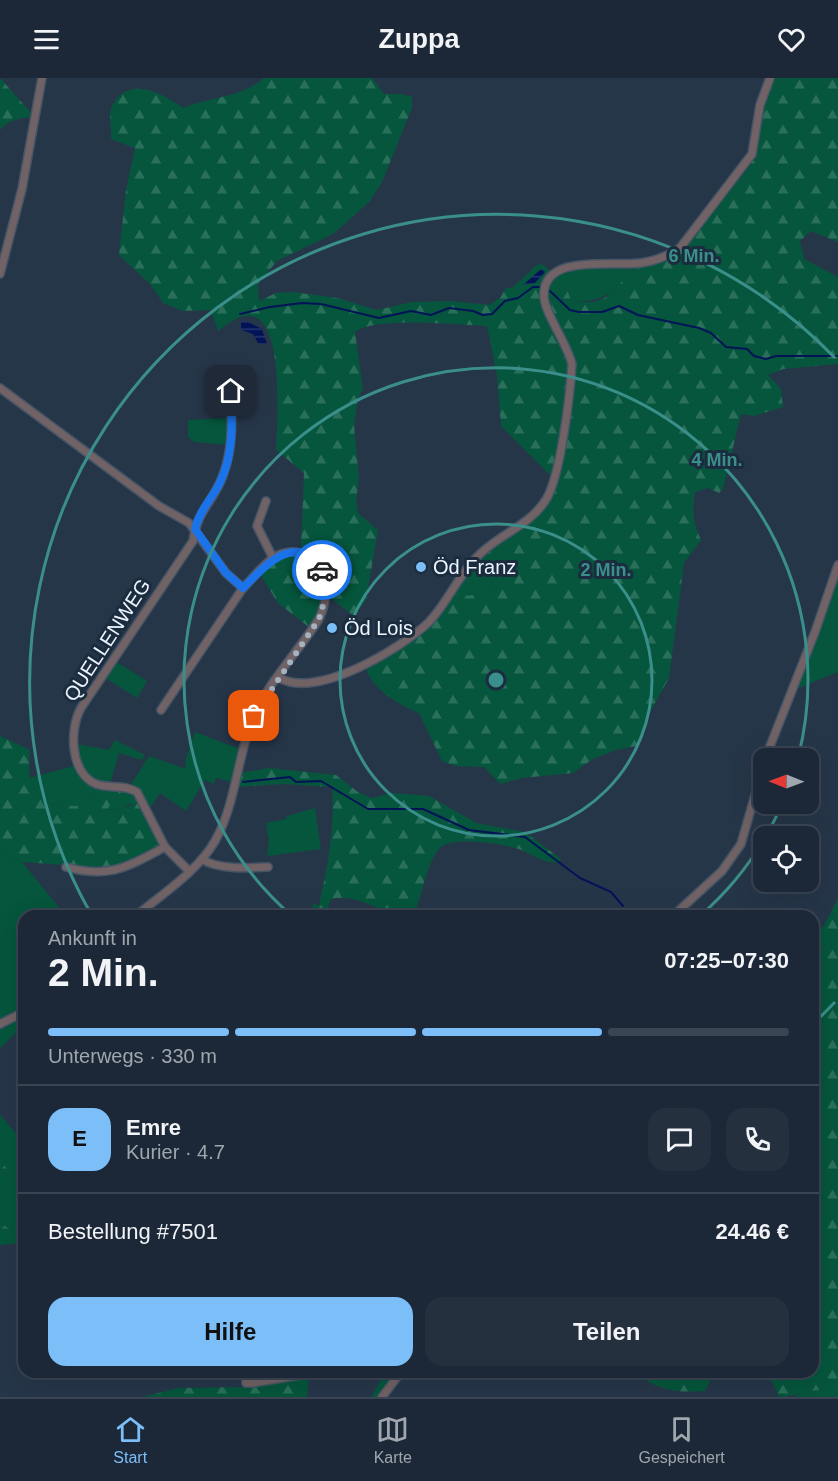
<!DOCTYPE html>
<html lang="de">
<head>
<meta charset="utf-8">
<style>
	:root { --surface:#1c2837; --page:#25303f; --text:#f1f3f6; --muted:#a0a6ad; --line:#3a4452; --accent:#7bbef8 }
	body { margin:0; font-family:Arial,sans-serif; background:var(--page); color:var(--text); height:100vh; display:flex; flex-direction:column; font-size:22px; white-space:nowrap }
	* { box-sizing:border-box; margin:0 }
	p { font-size:20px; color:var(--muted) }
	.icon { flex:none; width:33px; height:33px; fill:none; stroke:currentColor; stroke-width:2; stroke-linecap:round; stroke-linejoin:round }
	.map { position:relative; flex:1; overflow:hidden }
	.drawer { position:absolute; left:18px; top:832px; width:801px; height:468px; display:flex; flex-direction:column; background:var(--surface); border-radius:18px; box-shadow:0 6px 24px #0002,0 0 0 2px var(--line) }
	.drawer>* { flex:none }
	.needle { width:39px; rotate:271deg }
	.controls { position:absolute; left:753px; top:670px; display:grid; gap:12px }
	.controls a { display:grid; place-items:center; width:66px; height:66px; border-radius:12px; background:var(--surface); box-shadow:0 6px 24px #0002,0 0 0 2px var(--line); font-size:30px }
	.pin { position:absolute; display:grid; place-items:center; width:51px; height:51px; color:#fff; margin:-26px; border-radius:12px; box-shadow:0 3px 9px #0006 }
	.courier { position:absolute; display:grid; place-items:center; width:60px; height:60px; margin:-30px; border:4px solid #1a73e8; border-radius:50%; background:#fff; color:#222; box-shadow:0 2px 8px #0007 }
	.head em { font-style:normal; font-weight:800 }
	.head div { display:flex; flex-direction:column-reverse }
	.head { display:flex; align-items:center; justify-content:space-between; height:102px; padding:0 30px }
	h1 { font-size:39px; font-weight:800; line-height:45px }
	.bar { display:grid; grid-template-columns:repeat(4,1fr); gap:9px 6px; align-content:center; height:72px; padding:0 30px }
	.bar i { height:8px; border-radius:4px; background:var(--line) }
	.bar .on { background:var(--accent) }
	.bar p { grid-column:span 4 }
	.line { display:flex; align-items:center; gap:15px; padding:0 30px; border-top:2px solid var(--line) }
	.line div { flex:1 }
	.round { display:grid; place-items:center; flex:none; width:63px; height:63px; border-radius:18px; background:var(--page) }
	.cta { display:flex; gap:12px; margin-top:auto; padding:12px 30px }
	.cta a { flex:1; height:69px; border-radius:18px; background:var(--accent); color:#111; font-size:24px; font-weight:800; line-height:69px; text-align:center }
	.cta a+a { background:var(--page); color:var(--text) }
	header { display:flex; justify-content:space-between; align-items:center; height:78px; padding:0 30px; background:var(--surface); font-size:27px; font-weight:800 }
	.tab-bar { display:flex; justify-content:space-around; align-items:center; height:84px; border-top:2px solid var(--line); background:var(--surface); font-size:16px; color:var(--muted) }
	.tab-bar a { display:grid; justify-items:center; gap:3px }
	.tab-bar .on { color:var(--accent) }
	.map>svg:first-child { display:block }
	.grass { fill:#05563c }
	.forest { fill:url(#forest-firs) }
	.water { fill:url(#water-rules) }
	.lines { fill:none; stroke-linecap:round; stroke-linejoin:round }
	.stream { stroke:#021358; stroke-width:2 }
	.minor-casing { stroke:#465466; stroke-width:10 }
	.minor { stroke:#706265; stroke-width:7 }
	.done { stroke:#a7b2bf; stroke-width:6; stroke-dasharray:0 10.8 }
	.route { stroke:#1a73e8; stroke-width:8 }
	.ring { fill:none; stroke:#3b8f8b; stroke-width:3 }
	.poi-dot { fill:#7bbef8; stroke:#1c2c3f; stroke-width:2 }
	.labels { text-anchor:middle; stroke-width:6; stroke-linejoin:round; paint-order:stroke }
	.poi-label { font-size:20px; fill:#ecf4fe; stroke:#1c2c3f; text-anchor:start }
	.street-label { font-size:20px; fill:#ecf4fe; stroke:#1c2c3f }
	.centre { fill:#3b8f8b; stroke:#1c2c3f; stroke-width:3 }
	.ring-label { font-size:18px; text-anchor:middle; font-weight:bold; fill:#3b8f8b; stroke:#1c2c3f; stroke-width:6; stroke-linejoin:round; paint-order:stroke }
</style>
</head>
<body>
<header><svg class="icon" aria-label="menu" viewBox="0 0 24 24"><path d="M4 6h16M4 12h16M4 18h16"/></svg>Zuppa<svg class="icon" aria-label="heart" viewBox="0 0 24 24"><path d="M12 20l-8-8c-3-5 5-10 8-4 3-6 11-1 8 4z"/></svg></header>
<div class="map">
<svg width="838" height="1319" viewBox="0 0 838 1319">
	<defs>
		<pattern id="forest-firs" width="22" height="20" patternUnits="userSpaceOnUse" patternTransform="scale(1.5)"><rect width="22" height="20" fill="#05563c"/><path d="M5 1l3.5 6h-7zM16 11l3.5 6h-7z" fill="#2a6f59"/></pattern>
		<pattern id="water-rules" width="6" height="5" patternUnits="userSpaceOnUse" patternTransform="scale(1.5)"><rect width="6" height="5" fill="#021358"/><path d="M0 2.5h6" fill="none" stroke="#273671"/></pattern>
	</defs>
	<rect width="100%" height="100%" fill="#263649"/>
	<g class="grass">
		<polygon points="542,186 552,195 540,212 512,210 537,187"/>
		<path d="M578,188H638C613,213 610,223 572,224L566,210L547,212L560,195Z"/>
		<polygon points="229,340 228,367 194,364 188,359 188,342"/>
		<polygon points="477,481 488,495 493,509 488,516 449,520"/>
		<polygon points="838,492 838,594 794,612"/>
		<polygon points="115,583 147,603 137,620 104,599"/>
		<polygon points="195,654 240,671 232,704 216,700 214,706 205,702 186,733 160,715 150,730 138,712 130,708 149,678 186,691 185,684"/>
		<path d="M115,662L145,677L142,682L119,675L110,706C88,705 81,687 77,666L109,672Z"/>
		<polygon points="77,687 93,707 105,711 76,728 48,726 37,717 29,700"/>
		<polygon points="124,711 135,716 146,731 130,726 124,730 105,732"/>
		<polygon points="315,730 321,771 267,778 269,762 266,745 286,741 287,738"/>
		<polygon points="0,774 22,784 66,838 24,838 24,932 0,944"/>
		<polygon points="24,937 24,947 0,970 0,950"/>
		<polygon points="0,1037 24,1064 24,1097 11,1094 0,1084"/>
		<polygon points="0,1092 10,1101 24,1107 24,1164 20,1165 16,1155 0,1145"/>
		<polygon points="385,1295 398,1295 379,1319 371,1319"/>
		<polygon points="821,1312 826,1319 794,1319 808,1313"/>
	</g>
	<g class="forest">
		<path d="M0,0L34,38C21,41 8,41 0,52Z"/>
		<path d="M264,0H372L384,16H402L412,19V30L382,104L370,123L333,156L277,183L258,206L259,223L276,215L293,214L337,220L377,232L412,224L450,223L490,227L500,220L506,210H566L572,224H595L606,219L638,188L679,173L687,167L749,89L757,68L762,27L772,0H838V164L811,153L800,163L804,181L838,199V286L783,291L768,297L781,311L783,329L754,338L741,336L723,411L719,415L708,410L695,414C692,433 693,445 701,462L684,485L669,600L649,636L636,668L616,672L593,681L573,695L522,700L500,706L484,689L455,688L442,683L419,635C399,627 373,612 366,591L414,558L449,520L488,515L493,509L488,495L477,481L525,446L556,403L501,348L497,297L487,248C457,247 377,238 355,254L363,311L358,320L354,347L359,401L356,422L358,435L378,452L366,522L354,538L329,519C326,498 324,480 301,472L304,395L276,372C277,347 285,242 251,238C239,236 226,247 218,253L211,232L183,233L163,225L151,207L119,177L126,112L135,70L111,61C112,52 110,45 110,37C110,30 114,25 117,20C136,0 164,17 183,30C209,19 242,20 264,0Z"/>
		<path d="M295,477C333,484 324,524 310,550L278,525L260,496L271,485Z"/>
		<path d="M0,658L30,672C28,696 28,710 48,726L76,728L105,711H124L106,732L124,730L140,725L146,731L158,765L157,770L112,792H87L65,787L22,784L0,774Z"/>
		<path d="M269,690L336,697L358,714L371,720L393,715L429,718L476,745L525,754L561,781L558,785C544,785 531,776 519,771C504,766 454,758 441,769C429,779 421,817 416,833L411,838C383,838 358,814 331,821L325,838H311L313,826L319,827C328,787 335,749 332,709L283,706L236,709L239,695Z"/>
		<path d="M838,821V1319H826L820,1312C806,1313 794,1319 779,1319L772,1303L731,1295L813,1294V855L823,849Z"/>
		<polygon points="0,1084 11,1094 24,1097 24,1107 10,1101 0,1092"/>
		<polygon points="0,1145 16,1155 20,1165 0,1167"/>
		<path d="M638,1295H718L713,1297L705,1313C682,1315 654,1313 638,1295Z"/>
		<polygon points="309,1298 307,1319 143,1319 177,1310 240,1309"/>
	</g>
	<g class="water">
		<polygon points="541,191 545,194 535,205 523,207"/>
		<polygon points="246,243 262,251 267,266 258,265 253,256 241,252 241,244"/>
	</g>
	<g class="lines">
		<g class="stream">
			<polyline points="550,213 570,232 579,234 602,234 619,228 638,237 699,250 711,255 726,269 747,271 754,278 766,281 776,278 838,278"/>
			<polyline points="240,236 270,229 302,225 321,226 379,240 411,233 431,237 449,230 473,233 483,237 492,236 505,223 518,220 533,209 541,209"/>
			<polyline points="243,704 290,699 296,704 321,703 368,731 423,731 469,752 525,759 580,800 611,814 623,828"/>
		</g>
		<defs>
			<g id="minor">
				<polyline points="0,196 22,111 42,0"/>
				<path d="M0,310L159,428L189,445L226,495L243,510C253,500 262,488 273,480C300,463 327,485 326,514C326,524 323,532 319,541C298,574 268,604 253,640C237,679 236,726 215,763C198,793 162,816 136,838"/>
				<polyline points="266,423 257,448 273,480"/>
				<path d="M278,599C315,623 402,570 429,544C449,523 459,495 481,475C502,455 532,446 547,420C561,394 570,318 572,286C567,265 545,236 544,219C541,174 615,189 641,185C655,183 668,178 680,170L752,76L760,27L770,0"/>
				<polyline points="161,632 243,510"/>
				<polyline points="765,681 815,554 838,487"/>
				<path d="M202,781C217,792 250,790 268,789"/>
				<path d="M66,789C109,801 127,789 165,769"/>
				<path d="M189,793L165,769L137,714C124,706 110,711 96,706C70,695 69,651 81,630L193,463C198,431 211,427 222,400C234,370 232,339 230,307"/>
				<polyline points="673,838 722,793 741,766 764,686"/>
				<polyline points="0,946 24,934"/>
				<polyline points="247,1294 246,1305 252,1305 319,1294"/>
				<polyline points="382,1319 401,1294"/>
			</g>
		</defs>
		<use href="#minor" class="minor-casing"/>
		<use href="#minor" class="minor"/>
	</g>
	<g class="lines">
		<polyline class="done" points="254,638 319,541 327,513 322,492"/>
		<path class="route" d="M231,313C232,343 234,374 221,402C214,419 199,432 195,451L226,495L243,510C265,488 296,452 322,492"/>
	</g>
	<g class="ring">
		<circle cx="496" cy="602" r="156"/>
		<path d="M782 726A312 312 0 0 1 766 758M763 763A312 312 0 0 1 701 837M291 837A312 312 0 1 1 798 680"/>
		<path d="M835 924A468 468 0 0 1 815 944M91 836A468 468 0 0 1 835 280"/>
	</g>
	<g class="poi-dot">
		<circle cx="421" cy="489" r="6"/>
		<circle cx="332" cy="550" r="6"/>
	</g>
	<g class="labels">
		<g class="poi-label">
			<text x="433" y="496">Öd Franz</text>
			<text x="344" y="557">Öd Lois</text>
		</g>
		<g class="street-label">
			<text transform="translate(107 562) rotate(-57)" y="7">QUELLENWEG</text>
		</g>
	</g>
	<circle cx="496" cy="602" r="9" class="centre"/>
	<g class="ring-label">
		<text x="694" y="184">6 Min.</text>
		<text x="717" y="388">4 Min.</text>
		<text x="606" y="498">2 Min.</text>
	</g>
</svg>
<div class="controls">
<a><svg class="needle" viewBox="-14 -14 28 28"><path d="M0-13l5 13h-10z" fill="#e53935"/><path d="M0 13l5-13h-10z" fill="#a0a6ad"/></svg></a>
<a><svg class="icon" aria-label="locate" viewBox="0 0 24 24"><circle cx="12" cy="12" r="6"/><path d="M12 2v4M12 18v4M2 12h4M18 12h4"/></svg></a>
</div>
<div class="pin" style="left:254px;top:638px;background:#ea580c"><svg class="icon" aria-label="bag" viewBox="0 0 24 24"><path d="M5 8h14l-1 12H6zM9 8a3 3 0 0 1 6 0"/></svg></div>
<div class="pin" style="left:231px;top:313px;background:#1f2937"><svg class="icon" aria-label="home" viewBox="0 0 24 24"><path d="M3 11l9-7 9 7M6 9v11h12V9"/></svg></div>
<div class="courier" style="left:322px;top:492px"><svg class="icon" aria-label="car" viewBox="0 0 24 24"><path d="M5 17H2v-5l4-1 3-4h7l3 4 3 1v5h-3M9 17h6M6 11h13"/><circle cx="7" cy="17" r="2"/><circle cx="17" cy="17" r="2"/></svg></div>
<section class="drawer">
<div class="head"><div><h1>2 Min.</h1><p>Ankunft in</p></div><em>07:25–07:30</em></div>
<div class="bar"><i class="on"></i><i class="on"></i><i class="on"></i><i></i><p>Unterwegs · 330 m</p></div>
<div class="line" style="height:108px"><b class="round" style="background:var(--accent);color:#111">E</b><div><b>Emre</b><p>Kurier · 4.7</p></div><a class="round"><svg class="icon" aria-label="chat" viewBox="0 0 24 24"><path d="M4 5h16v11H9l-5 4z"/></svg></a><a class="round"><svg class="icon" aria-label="phone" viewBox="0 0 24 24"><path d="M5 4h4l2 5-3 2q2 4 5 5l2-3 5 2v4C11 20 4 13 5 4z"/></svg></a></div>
<div class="line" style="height:78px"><div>Bestellung #7501</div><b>24.46 €</b></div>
<div class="cta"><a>Hilfe</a><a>Teilen</a></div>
</section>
</div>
<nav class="tab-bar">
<a class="on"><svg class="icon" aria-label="home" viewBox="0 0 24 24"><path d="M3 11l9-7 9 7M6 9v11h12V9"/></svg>Start</a>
<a><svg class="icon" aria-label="map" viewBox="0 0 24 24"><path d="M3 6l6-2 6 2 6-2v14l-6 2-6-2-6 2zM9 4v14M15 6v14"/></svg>Karte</a>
<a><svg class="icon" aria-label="saved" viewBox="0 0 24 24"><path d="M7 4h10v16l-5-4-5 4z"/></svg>Gespeichert</a>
</nav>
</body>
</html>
